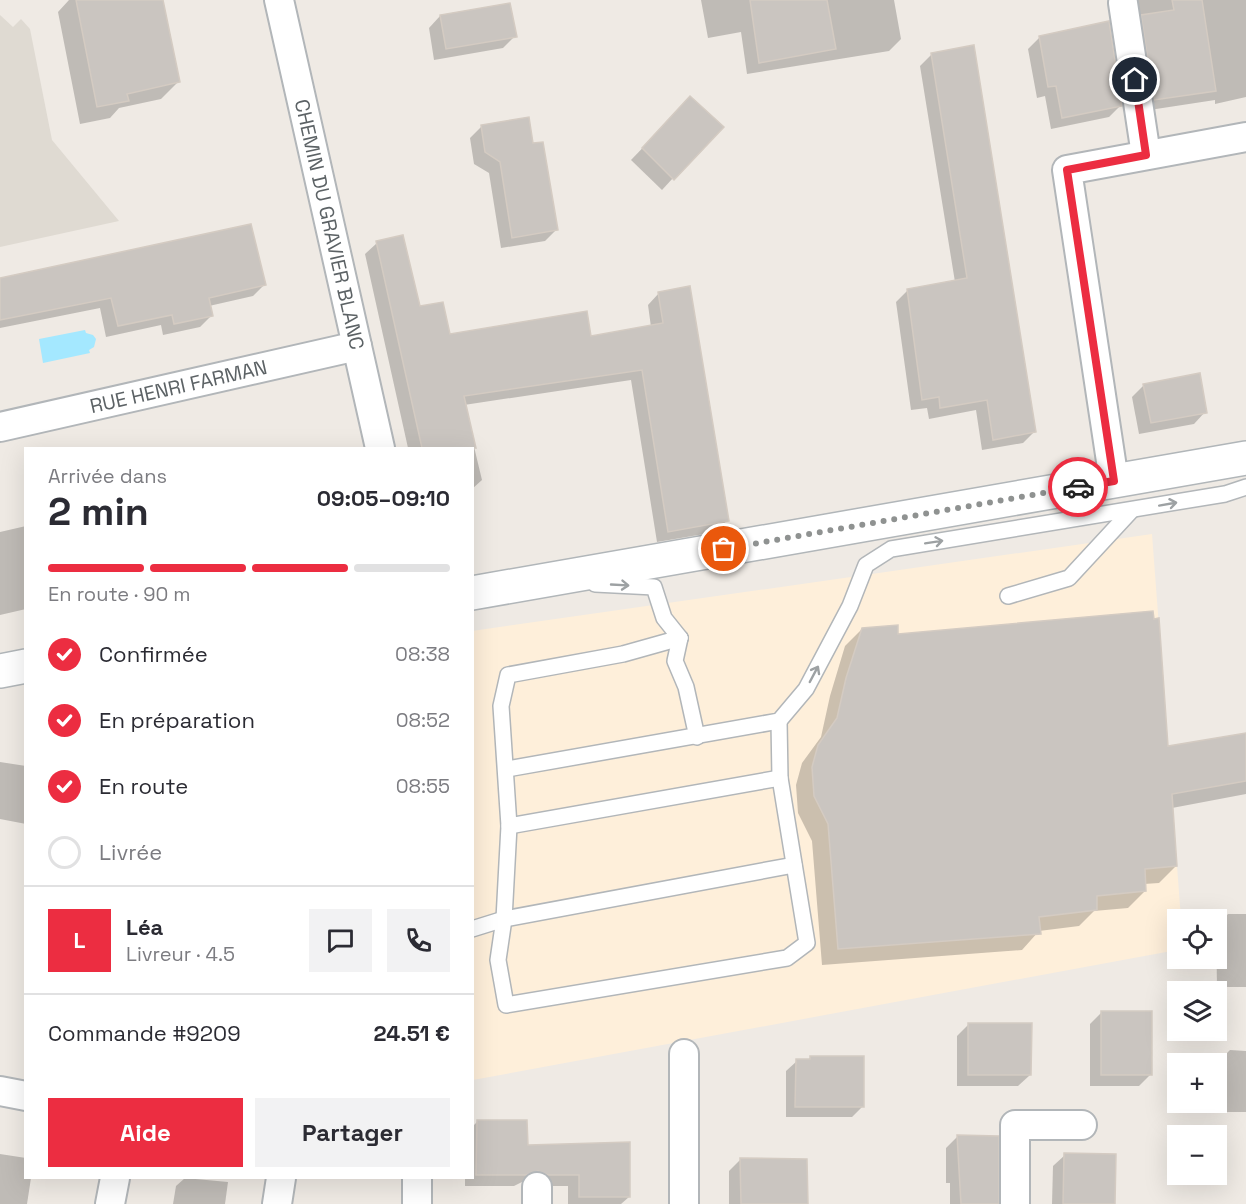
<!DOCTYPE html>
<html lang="fr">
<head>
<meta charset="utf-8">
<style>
	:root { --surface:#fff; --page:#f2f2f3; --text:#2b2b33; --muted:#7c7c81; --line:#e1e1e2; --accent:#ec2d41 }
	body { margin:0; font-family:"Space Grotesk",sans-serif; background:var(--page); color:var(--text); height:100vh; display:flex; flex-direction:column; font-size:22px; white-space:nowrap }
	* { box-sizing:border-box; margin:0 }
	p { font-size:20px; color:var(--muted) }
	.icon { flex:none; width:33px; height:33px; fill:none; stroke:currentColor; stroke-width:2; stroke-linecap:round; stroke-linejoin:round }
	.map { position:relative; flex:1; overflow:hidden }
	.drawer { position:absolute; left:24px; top:447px; width:450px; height:732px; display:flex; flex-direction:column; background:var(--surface); border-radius:0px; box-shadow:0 6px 24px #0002 }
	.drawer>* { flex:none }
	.tools { position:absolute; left:1167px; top:909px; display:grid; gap:12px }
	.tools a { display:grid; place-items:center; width:60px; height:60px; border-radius:0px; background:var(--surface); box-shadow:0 6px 24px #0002; font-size:30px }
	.pin { position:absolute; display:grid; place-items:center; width:51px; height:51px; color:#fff; margin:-26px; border:3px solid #fff; border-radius:50%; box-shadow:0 2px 6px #0007 }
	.courier { position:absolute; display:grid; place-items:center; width:60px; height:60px; margin:-30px; border:4px solid #ec2d41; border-radius:50%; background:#fff; color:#222; box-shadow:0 2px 8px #0007 }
	.headline em { font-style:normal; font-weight:800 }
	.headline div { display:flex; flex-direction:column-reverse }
	.headline { display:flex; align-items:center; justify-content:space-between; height:102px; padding:0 24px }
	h1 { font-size:39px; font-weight:800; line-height:45px }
	.bar { display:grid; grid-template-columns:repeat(4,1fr); gap:9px 6px; align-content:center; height:72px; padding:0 24px }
	.bar i { height:8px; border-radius:4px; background:var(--line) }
	.bar .on { background:var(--accent) }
	.bar p { grid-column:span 4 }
	.line { display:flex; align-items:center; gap:15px; padding:0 24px; border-top:2px solid var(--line) }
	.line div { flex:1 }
	.round { display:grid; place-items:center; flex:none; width:63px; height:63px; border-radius:0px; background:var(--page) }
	ol { padding:0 24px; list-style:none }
	li { display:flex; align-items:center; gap:18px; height:66px }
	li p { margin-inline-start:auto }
	li .icon { padding:6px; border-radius:50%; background:var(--accent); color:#fff; stroke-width:4 }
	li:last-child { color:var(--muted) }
	li i { width:33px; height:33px; border:3px solid var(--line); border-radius:50% }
	.cta { display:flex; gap:12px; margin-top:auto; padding:12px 24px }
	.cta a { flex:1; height:69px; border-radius:0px; background:var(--accent); color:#fff; font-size:24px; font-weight:800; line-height:69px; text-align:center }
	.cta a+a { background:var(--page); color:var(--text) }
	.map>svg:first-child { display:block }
	.commercial { fill:#feefda }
	.education { fill:#dfdad2 }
	.water { fill:#a4e8ff }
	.shadow { fill:#0003 }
	.building { fill:#cac5c0; stroke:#d4cbc2; stroke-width:1.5 }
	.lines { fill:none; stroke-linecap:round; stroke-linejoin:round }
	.lane-casing { stroke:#b2b6b9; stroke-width:18 }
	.street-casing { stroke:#b2b6b9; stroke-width:32 }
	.secondary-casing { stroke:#b1b6b9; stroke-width:36 }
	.lane { stroke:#fff; stroke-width:15 }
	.street { stroke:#fff; stroke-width:28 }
	.secondary { stroke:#fff; stroke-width:33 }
	.oneway { stroke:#9da1a3 }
	.done { stroke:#8f9291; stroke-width:6; stroke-dasharray:0 10.8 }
	.route { stroke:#ec2d41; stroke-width:8 }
	.labels { text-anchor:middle; stroke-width:4.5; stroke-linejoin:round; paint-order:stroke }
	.street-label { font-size:20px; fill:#5c6265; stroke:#fff }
</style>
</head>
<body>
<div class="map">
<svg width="1246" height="1204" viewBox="0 0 1246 1204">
	<rect width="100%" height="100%" fill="#efeae4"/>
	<polygon class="commercial" points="1152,534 1181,919 1178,920 1177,950 473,1080 472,631"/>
	<polygon class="education" points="0,15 13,27 21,19 30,29 52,140 119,221 0,247"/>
	<polygon class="water" points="85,330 86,333 93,335 96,339 94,347 89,350 90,353 43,363 39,339"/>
	<g class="shadow">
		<polygon points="69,0 161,0 179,81 161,99 119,108 110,118 80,124 58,12"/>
		<polygon points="701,0 894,0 901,39 889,51 747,74 741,32 708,38"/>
		<polygon points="1129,0 1246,0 1246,97 1215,104 1215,100 1143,111"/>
		<polygon points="509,5 515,36 503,48 434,60 429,28 440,16"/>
		<polygon points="1039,38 1120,106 1109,117 1051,129 1045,96 1037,98 1028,49"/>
		<polygon points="932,54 1035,431 1023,443 982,450 976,410 929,419 927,408 911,410 896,302 908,290 955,282 920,66"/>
		<polygon points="679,110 673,178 662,190 631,160"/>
		<polygon points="482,126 532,145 556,230 545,241 501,248 489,173 474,164 470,138"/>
		<polygon points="377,243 419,308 449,336 590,338 651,327 648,305 659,293 727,520 716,532 657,542 631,380 464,405 482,480 472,489 472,448 408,448 365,254"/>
		<polygon points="0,279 264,285 253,296 209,306 212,315 200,327 163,335 161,325 106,337 100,308 0,328"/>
		<polygon points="1144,385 1205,412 1194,424 1139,434 1132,397"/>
		<polygon points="26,526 26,609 0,615 0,532"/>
		<polygon points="862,629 897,636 1167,748 1246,735 1246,794 1172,808 1176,866 1159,883 1144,884 1145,891 1128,908 1094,911 1079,926 1039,931 1022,950 822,965 812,841 798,813 796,785 802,763 821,737 830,696 845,646"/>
		<polygon points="0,762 26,766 26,824 0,819"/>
		<polygon points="1228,914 1246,914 1246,987 1217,987 1216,926"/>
		<polygon points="1101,1013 1151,1074 1139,1086 1090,1086 1090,1024"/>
		<polygon points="969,1024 1030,1075 1018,1086 957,1086 957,1036"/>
		<polygon points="1230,1050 1246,1051 1246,1112 1218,1112 1218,1062"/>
		<polygon points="811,1057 863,1106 852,1117 786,1117 786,1071 797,1061 808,1060"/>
		<polygon points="477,1122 629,1197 621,1204 568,1204 568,1186 535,1186 524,1181 514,1186 465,1186 465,1178 472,1178 472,1127"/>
		<polygon points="957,1137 998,1204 950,1204 950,1183 946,1183 946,1148"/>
		<polygon points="0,1154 26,1158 26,1178 31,1178 27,1204 0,1204"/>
		<polygon points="1065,1155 1114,1204 1052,1204 1053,1166"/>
		<polygon points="740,1160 806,1204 729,1204 729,1171"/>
		<polygon points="185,1178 228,1182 225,1204 173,1204 176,1186"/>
	</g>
	<g class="building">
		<polygon points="76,0 163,0 180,82 127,94 129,101 97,107"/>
		<polygon points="750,0 827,0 836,49 759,63"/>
		<polygon points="1172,0 1202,0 1216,91 1154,100 1141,15 1174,10"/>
		<polygon points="510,3 517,37 446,49 440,15"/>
		<polygon points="1109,21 1122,106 1062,118 1056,86 1048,87 1039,36"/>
		<polygon points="974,45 1036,432 993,440 987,400 940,408 939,397 922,400 907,289 967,278 931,53"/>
		<polygon points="690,96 724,127 674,180 642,148"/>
		<polygon points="529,117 533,143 543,142 558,230 512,238 500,162 485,152 481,125"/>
		<polygon points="251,224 266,285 209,298 213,316 174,324 172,315 118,326 111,298 0,320 0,278"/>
		<polygon points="403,235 420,306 443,302 450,334 587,311 591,336 663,323 658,292 690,286 729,521 668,532 642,370 464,396 476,448 422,448 376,241"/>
		<polygon points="1200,373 1207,413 1151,423 1143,384"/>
		<polygon points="1153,611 1154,619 1159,618 1168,746 1246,733 1246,781 1172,794 1177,866 1145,869 1146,891 1097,896 1097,910 1039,917 1041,934 838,949 828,824 814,796 812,767 818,745 837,718 846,678 862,628 898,625 898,634"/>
		<rect x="1101" y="1011" width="51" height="64"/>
		<polygon points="968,1023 1032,1023 1031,1075 968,1075"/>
		<polygon points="810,1056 864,1056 864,1107 795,1107 796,1059 810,1059"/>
		<polygon points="477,1120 527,1120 528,1145 630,1142 630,1197 579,1197 579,1175 548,1175 538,1171 526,1175 476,1175"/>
		<polygon points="957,1135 999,1136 999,1204 961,1204"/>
		<polygon points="1064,1153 1116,1154 1115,1204 1063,1204"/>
		<polygon points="740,1158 807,1159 808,1204 741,1204"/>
	</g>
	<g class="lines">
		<defs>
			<g id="lane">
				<polyline points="595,584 654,587 664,618 680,638"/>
				<polyline points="1008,596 1069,578 1132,510"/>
				<polyline points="680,638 623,654 508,675 501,706 509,826 504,919 498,960 506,1005 787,958 807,943 780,778 779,721"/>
				<polyline points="680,638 675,661 686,687 697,737"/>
				<polyline points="507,769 779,721 806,689 850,606 866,565 891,549 1225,494 1246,487"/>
				<polyline points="509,826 780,778"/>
				<polyline points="472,929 504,919 794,865"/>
			</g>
			<g id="street">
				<path id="s1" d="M279,0L380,448"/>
				<polyline points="1123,3 1146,155"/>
				<path id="s2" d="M0,427L357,346"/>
				<polyline points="1114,481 1067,170 1246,137"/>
				<polyline points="0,1091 26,1096"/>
				<polyline points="110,1204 115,1178"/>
				<polyline points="277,1204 281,1178"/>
				<polyline points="417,1204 417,1178"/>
				<polyline points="537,1204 537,1187"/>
				<polyline points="684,1204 684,1054"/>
				<polyline points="1015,1204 1015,1125 1082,1125"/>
			</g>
			<g id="secondary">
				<polyline points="472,593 1246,458"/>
				<polyline points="0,671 26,666"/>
			</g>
		</defs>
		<use href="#lane" class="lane-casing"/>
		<use href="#street" class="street-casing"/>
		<use href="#secondary" class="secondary-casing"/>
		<use href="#lane" class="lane"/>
		<use href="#street" class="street"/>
		<use href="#secondary" class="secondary"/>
	</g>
	<defs><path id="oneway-shaft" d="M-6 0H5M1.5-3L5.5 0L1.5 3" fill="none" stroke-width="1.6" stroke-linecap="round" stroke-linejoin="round" transform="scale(1.5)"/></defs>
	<g class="oneway">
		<use href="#oneway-shaft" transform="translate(1168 504) rotate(-10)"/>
		<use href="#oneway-shaft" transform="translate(934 542) rotate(-9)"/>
		<use href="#oneway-shaft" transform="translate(620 585) rotate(3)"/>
		<use href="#oneway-shaft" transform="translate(814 674) rotate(-62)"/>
	</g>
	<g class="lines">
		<polyline class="done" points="724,549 1078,487"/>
		<polyline class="route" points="1078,487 1114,481 1067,170 1146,155 1135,80"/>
	</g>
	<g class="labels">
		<g class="street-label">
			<text dy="7" stroke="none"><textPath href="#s1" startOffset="230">CHEMIN DU GRAVIER BLANC</textPath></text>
			<text dy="7" stroke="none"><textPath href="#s2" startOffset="183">RUE HENRI FARMAN</textPath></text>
		</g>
	</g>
</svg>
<div class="tools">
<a><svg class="icon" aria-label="locate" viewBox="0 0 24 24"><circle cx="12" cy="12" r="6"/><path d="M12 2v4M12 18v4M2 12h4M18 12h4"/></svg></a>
<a><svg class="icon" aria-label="layers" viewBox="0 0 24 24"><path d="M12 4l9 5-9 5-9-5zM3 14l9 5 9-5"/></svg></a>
<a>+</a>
<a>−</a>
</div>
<div class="pin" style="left:724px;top:549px;background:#ea580c"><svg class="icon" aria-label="bag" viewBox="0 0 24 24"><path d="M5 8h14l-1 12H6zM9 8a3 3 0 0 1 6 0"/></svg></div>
<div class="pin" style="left:1135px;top:80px;background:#1f2937"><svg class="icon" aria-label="home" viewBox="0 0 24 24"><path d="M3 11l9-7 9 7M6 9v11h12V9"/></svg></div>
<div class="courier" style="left:1078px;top:487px"><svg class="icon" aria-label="car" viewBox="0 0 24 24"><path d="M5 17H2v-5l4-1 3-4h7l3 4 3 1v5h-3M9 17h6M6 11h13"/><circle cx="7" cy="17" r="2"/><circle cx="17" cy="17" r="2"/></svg></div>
<section class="drawer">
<div class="headline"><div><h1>2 min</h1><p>Arrivée dans</p></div><em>09:05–09:10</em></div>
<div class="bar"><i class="on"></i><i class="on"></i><i class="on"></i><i></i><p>En route · 90 m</p></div>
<ol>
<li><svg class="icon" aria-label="check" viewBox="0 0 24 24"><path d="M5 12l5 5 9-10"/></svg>Confirmée<p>08:38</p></li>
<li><svg class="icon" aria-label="check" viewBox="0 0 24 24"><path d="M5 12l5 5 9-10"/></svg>En préparation<p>08:52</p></li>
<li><svg class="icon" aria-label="check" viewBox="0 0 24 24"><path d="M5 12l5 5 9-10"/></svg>En route<p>08:55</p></li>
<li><i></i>Livrée</li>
</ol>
<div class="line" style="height:108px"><b class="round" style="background:var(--accent);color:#fff">L</b><div><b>Léa</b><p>Livreur · 4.5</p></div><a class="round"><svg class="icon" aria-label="chat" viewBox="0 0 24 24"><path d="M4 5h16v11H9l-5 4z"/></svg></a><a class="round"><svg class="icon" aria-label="phone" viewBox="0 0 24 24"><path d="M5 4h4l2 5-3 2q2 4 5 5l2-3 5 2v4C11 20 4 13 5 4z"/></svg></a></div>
<div class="line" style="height:78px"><div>Commande #9209</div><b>24.51 €</b></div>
<div class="cta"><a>Aide</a><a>Partager</a></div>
</section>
</div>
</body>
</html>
